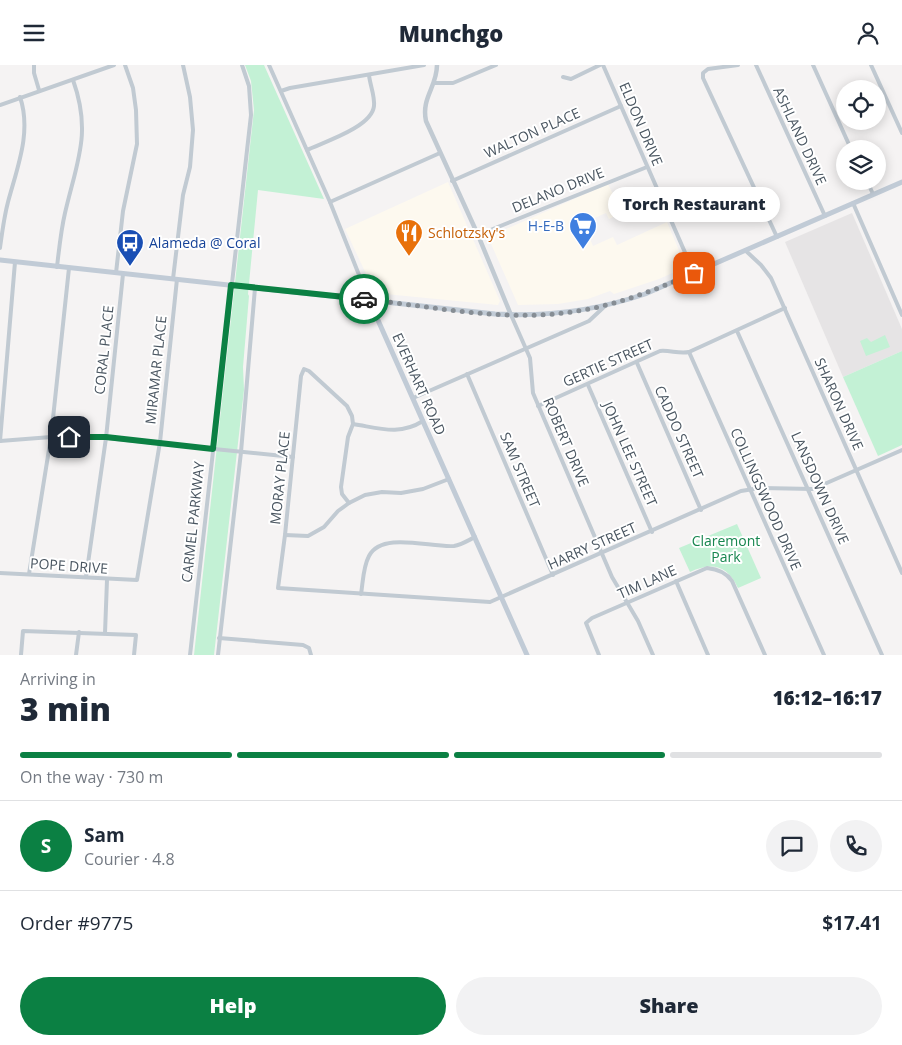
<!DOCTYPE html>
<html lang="en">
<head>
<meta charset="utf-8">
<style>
	:root { --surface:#fff; --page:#f2f2f3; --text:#1f2937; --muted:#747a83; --line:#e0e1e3; --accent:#0b8043 }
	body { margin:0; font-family:"Open Sans",sans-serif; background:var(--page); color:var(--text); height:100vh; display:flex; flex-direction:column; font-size:19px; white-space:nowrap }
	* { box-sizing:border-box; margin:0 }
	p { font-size:16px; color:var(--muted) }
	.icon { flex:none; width:28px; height:28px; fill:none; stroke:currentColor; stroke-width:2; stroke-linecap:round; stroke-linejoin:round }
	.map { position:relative; height:590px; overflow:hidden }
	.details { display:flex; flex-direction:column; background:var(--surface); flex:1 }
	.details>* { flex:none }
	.tools { position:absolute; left:836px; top:15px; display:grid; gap:10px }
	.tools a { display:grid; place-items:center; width:50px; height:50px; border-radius:50%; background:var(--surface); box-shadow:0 2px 12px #0003; font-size:25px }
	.pin { position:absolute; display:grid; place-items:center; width:42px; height:42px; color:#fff; margin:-21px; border-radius:10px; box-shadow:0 2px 8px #0006 }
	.courier { position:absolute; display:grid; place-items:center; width:50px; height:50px; margin:-25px; border:4px solid #0b8043; border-radius:50%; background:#fff; color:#222; box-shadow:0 1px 6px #0007 }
	.bubble { position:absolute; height:35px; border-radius:18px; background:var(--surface); box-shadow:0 2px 12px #0003; font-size:16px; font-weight:800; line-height:35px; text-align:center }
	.overview em { font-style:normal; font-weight:800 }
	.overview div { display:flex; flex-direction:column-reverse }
	.overview { display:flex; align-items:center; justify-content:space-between; height:85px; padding:0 20px }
	h1 { font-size:32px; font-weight:800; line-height:38px }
	.bar { display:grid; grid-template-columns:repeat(4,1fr); gap:8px 5px; align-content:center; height:60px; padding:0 20px }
	.bar i { height:6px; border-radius:4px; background:var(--line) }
	.bar .current { background:var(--accent) }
	.bar p { grid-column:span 4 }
	.line { display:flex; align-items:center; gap:12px; padding:0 20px; border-top:1px solid var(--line) }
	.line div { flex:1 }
	.round { display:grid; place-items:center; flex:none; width:52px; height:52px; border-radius:26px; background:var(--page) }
	.button { display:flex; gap:10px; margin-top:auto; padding:10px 20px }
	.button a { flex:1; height:58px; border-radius:30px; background:var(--accent); color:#fff; font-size:20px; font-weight:800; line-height:58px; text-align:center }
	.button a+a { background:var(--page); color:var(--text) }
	header { display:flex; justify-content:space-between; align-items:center; height:65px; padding:0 20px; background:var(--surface); font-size:22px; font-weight:800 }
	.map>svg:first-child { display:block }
	.commercial { fill:#fdf9ef }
	.education { fill:#e6e4e5 }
	.green { fill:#c3f1d5 }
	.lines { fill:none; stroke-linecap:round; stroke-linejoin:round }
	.minor { stroke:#c1cad2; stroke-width:4 }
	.tertiary { stroke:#c1cad2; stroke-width:4.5 }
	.secondary { stroke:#c1cbd6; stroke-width:5 }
	.done { stroke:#868d94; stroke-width:5; stroke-dasharray:0 9 }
	.route { stroke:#0b8043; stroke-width:6 }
	.labels { text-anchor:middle; stroke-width:4; stroke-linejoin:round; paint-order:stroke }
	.street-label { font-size:14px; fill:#4a5661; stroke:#fff }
	.shop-label { font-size:14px; fill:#366cbe; stroke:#fff; text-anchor:end }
	.food-label { font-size:14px; fill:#c56008; stroke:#fff; text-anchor:start }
	.transit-label { font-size:14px; fill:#164399; stroke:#fff; text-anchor:start }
	.park-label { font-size:14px; fill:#17864f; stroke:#fff }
</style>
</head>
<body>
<header><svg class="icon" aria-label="menu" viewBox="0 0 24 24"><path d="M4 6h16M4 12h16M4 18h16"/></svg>Munchgo<svg class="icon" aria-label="person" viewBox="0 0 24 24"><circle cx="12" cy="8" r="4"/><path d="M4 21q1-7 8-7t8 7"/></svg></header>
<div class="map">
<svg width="902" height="590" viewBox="0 0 902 590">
	<rect width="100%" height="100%" fill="#f5f3f3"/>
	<g class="commercial">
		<polygon points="448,117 500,236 498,240 375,228 345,164"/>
		<polygon points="608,119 622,148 609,154 606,148 583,158 593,181 613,172 617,180 667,157 686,202 659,214 614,229 610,226 588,234 558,239 518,240 488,172"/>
	</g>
	<polygon class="education" points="852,148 902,264 902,286 843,312 785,177"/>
	<g class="green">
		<polygon points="245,0 264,0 324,134 258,125 248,229 249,231 243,302 244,325 214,590 194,590 254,45 251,16"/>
		<polygon points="885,270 890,282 866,291 860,276 867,273 871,277"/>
		<polygon points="902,286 902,380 878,391 843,312"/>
		<path d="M737,459L761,513L738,523C727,500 712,497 690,507L679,483Z"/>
	</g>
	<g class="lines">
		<g class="minor">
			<polyline points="34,0 34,8 39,25"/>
			<polyline points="269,0 330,137 369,235"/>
			<polyline points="603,0 694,208"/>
			<polyline points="738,0 708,4 703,8 703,13 777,172"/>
			<polyline points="756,0 825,151"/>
			<polyline points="813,0 851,84"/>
			<polyline points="871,0 902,68"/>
			<polyline points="563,12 571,14 600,0"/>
			<polyline points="434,18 453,18 496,0"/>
			<polyline points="281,26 290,23 424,0"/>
			<polyline points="0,40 114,0"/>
			<path d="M307,85C324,77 372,62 374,41C375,31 370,20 369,10"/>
			<polyline points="452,116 621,41"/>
			<polyline points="867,116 873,129"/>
			<polyline points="330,137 440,88"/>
			<polyline points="853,138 902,250"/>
			<polyline points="478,170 647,102"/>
			<path d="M0,183C2,168 4,152 8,137C17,103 32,67 20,32"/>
			<polyline points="746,186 761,200 771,213 902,508"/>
			<path d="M57,202C59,184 61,165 65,148C77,96 92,68 73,15"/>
			<polyline points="116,208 123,146 137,79 136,45 133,23 125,0"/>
			<polyline points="173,214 183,130 190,102 193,65 190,32 183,0"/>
			<polyline points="511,250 530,293 533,328 536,335 612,512 638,556 653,590"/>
			<polyline points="737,266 882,590"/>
			<polyline points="689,287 824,590"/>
			<polyline points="637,298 701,445"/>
			<polyline points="467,309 553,510"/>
			<polyline points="588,320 652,467"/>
			<polyline points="413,333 589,256 605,241"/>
			<path d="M538,341L660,286C670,285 679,289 689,287L785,243"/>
			<path d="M353,359C379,363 399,371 423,356"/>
			<polyline points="0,376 51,372 106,373 293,392"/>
			<polyline points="0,376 15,197"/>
			<polyline points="349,438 342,429 341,422 348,372 353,359 352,351 347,341 309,306 304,304 301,311 285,470 278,523 490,537 741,426 760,423 813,424 902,385"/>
			<polyline points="285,470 308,471 324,462 338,446 349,438 365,430 382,427 401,428 423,424 449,414"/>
			<polyline points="0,508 137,515 160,377 177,214"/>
			<polyline points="29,509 51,372 69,203"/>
			<polyline points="86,512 106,373 123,209"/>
			<polyline points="676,516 708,590"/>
			<path d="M361,529C363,517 363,502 369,491C382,466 431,483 454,481C461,480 469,475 475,472"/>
			<polyline points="105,568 107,515"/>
			<polyline points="219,573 303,580 309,583 311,590"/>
			<polyline points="21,590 23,566 136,570 134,590"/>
			<polyline points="76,590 79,567"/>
			<polyline points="190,590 251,50 249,21 242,0"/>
			<polyline points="218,590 241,387 255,223"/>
			<path d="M599,590L586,558L592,553L707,503C717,504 726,507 732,516L765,590"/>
		</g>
		<path class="tertiary" d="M437,0C437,22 421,33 426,56L478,170L511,250"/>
		<g class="secondary">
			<path d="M0,195L495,249C546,252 595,246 645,229L902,117"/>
			<polyline points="369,235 527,590"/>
		</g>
	</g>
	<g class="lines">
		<path class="done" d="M364,234C428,241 499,256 563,248C609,243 651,227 694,208"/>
		<polyline class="route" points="69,372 106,372 213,384 231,220 364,234"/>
	</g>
	<defs>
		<symbol id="supermarket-pin" viewBox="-11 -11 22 30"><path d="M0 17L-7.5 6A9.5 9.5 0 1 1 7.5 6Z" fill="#3f7fe0" stroke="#fff"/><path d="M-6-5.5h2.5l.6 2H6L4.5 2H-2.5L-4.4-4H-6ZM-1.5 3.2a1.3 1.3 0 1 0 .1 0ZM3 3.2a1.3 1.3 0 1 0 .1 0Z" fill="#fff"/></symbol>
		<symbol id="restaurant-pin" viewBox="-11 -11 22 30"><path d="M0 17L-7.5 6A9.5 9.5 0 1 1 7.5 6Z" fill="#e8710a" stroke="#fff"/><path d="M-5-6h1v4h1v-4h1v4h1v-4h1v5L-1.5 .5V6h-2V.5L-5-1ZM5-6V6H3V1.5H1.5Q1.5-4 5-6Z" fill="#fff"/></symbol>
		<symbol id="bus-pin" viewBox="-11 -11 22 30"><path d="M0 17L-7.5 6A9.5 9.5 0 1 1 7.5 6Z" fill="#1a4fb4" stroke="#fff"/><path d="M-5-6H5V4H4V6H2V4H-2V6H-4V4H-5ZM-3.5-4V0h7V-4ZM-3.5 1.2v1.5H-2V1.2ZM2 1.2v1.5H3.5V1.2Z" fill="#fff"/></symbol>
	</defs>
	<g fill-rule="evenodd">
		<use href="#supermarket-pin" x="567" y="145" width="32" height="43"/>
		<use href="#restaurant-pin" x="393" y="152" width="32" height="43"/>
		<use href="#bus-pin" x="114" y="162" width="32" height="43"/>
	</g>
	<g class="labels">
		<g class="street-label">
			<text transform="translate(641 59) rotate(67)" y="5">ELDON DRIVE</text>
			<text transform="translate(532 68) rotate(-24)" y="5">WALTON PLACE</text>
			<text transform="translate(800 71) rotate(65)" y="5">ASHLAND DRIVE</text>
			<text transform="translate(558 125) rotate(-22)" y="5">DELANO DRIVE</text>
			<text transform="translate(104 285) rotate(-84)" y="5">CORAL PLACE</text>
			<text transform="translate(608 298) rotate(-24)" y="5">GERTIE STREET</text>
			<text transform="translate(156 305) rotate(-84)" y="5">MIRAMAR PLACE</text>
			<text transform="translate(419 319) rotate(66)" y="5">EVERHART ROAD</text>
			<text transform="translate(839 339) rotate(66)" y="5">SHARON DRIVE</text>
			<text transform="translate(679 367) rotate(66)" y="5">CADDO STREET</text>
			<text transform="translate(566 377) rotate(67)" y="5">ROBERT DRIVE</text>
			<text transform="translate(630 389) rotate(66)" y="5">JOHN LEE STREET</text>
			<text transform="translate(520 405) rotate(67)" y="5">SAM STREET</text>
			<text transform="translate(280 413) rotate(-84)" y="5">MORAY PLACE</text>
			<text transform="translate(820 423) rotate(66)" y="5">LANSDOWN DRIVE</text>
			<text transform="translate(766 434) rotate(66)" y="5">COLLINGSWOOD DRIVE</text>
			<text transform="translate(193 457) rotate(-84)" y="5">CARMEL PARKWAY</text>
			<text transform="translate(592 481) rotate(-24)" y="5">HARRY STREET</text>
			<text transform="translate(69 501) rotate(4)" y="5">POPE DRIVE</text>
			<text transform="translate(647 517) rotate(-24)" y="5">TIM LANE</text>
		</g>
		<g class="shop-label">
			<text x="564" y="166">H-E-B</text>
		</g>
		<g class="food-label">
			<text x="428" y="173">Schlotzsky's</text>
		</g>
		<g class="transit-label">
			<text x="149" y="183">Alameda @ Coral</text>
		</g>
		<g class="park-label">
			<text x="726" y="481">Claremont<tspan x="726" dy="16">Park</tspan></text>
		</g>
	</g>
</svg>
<div class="tools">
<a><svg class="icon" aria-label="locate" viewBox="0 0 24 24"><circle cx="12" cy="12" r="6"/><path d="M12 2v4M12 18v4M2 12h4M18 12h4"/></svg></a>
<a><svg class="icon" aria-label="layers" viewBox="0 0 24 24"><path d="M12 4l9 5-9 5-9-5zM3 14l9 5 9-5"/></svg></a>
</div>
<div class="pin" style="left:694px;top:208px;background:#ea580c"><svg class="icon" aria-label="bag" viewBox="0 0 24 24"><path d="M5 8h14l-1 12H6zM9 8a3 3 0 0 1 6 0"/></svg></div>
<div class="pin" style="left:69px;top:372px;background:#1f2937"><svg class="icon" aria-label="home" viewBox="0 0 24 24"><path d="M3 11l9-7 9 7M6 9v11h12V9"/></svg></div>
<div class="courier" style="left:364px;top:234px"><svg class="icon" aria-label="car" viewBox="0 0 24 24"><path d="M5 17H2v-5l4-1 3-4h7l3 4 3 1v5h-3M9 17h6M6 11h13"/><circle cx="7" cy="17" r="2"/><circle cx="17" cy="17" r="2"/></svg></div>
<div class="bubble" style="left:608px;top:122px;width:172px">Torch Restaurant</div>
</div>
<section class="details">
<div class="overview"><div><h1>3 min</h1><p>Arriving in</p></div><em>16:12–16:17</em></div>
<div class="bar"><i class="current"></i><i class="current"></i><i class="current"></i><i></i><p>On the way · 730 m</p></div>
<div class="line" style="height:90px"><b class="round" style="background:var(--accent);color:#fff">S</b><div><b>Sam</b><p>Courier · 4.8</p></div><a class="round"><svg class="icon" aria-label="chat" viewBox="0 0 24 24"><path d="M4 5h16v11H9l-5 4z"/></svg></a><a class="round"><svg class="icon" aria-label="phone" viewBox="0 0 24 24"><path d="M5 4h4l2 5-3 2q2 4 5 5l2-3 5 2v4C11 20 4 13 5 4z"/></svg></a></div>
<div class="line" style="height:65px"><div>Order #9775</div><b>$17.41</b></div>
<div class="button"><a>Help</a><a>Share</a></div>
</section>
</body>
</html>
